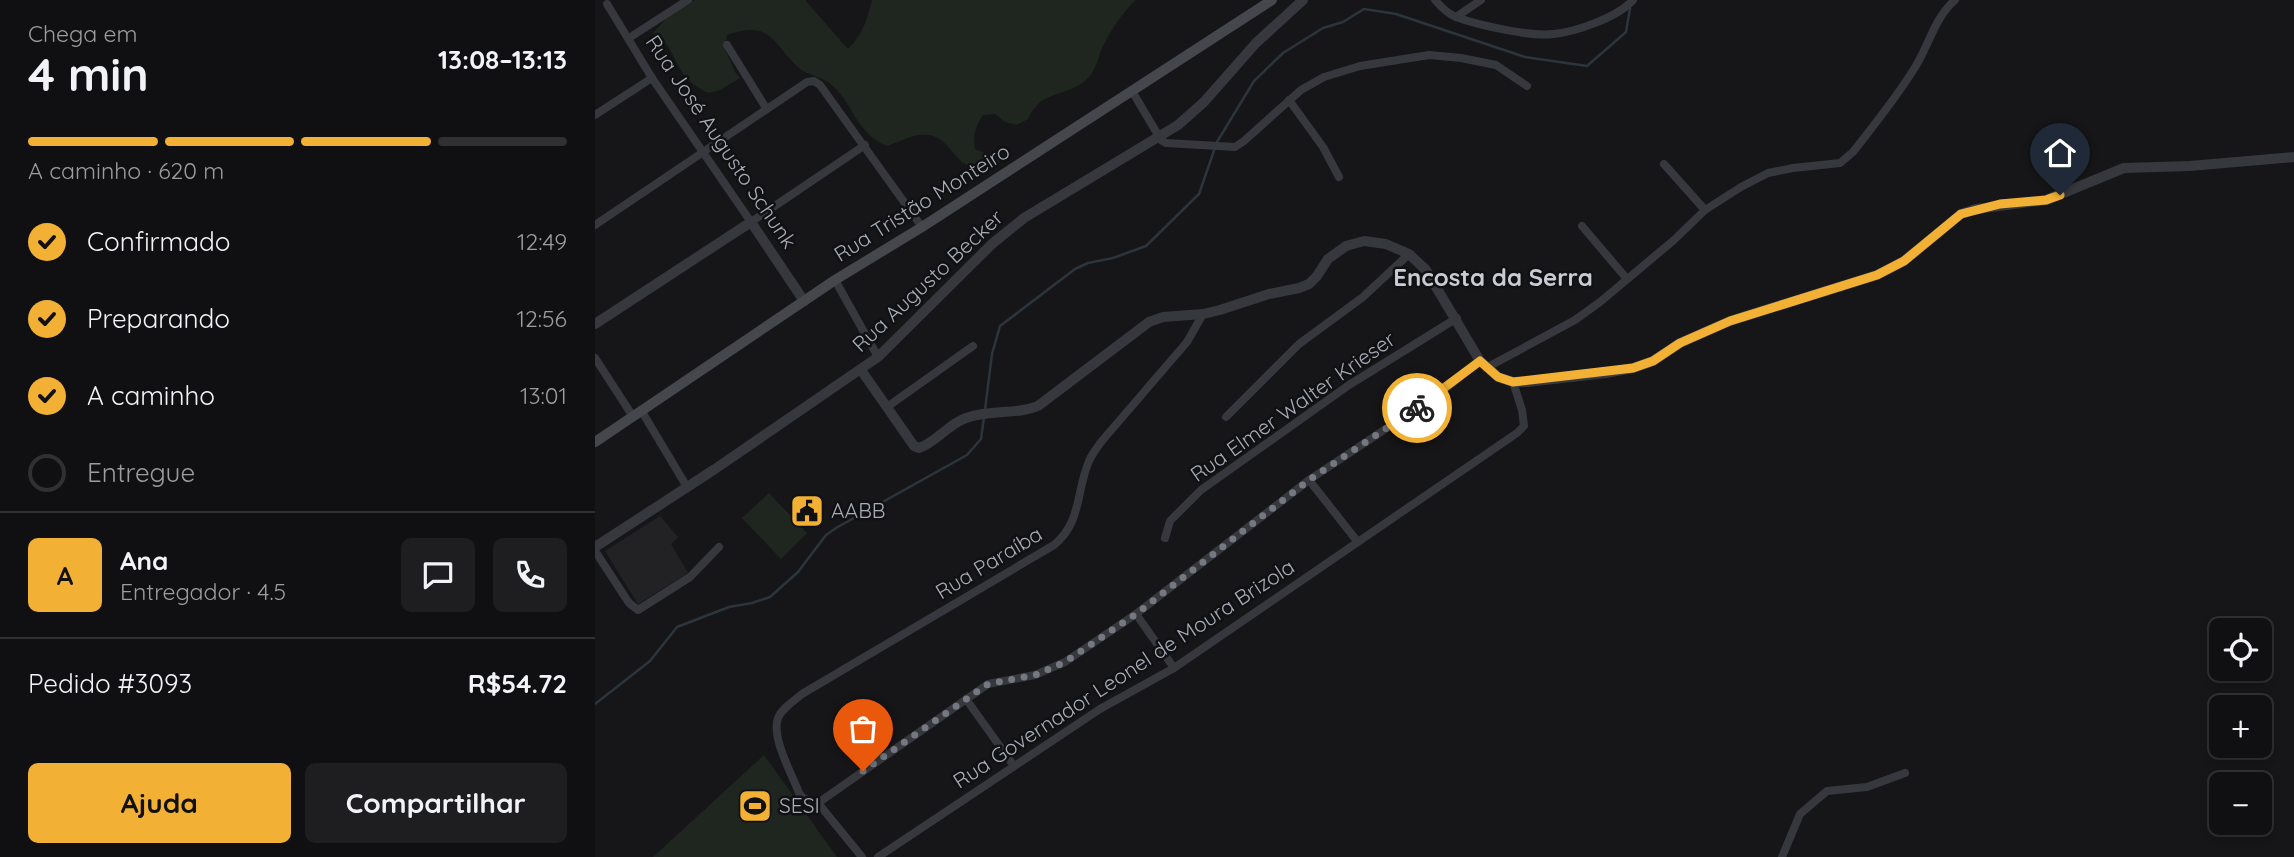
<!DOCTYPE html>
<html lang="pt">
<head>
<meta charset="utf-8">
<style>
	:root { --surface:#101012; --page:#1e1e20; --text:#f1f3f6; --muted:#9c9d9f; --line:#303032; --accent:#f2b134 }
	body { margin:0; font-family:Quicksand,sans-serif; background:var(--page); color:var(--text); height:100vh; display:flex; flex-direction:column; font-size:26px; white-space:nowrap }
	* { box-sizing:border-box; margin:0 }
	p { font-size:23px; color:var(--muted) }
	.icon { flex:none; width:38px; height:38px; fill:none; stroke:currentColor; stroke-width:2; stroke-linecap:round; stroke-linejoin:round }
	.map { position:relative; flex:1; overflow:hidden }
	.drawer { display:flex; flex-direction:column; background:var(--surface); width:595px }
	.drawer>* { flex:none }
	.buttons { position:absolute; left:1614px; top:618px; display:grid; gap:14px }
	.buttons a { display:grid; place-items:center; width:63px; height:63px; border-radius:10px; background:var(--surface); box-shadow:0 4px 10px #0003,0 0 0 2px var(--line); font-size:35px }
	.pin { position:absolute; display:grid; place-items:center; width:60px; height:60px; color:#fff; margin:-72px -30px; border-radius:50% 50% 50% 0; rotate:-45deg; box-shadow:0 0 7px #0007 }
	.pin .icon { rotate:45deg }
	.courier { position:absolute; display:grid; place-items:center; width:70px; height:70px; margin:-35px; border:5px solid #f2b134; border-radius:50%; background:#fff; color:#222; box-shadow:0 2px 9px #0007 }
	.head em { font-style:normal; font-weight:800 }
	.head div { display:flex; flex-direction:column-reverse }
	.head { display:flex; align-items:center; justify-content:space-between; height:119px; padding:0 28px }
	h1 { font-size:46px; font-weight:800; line-height:52px }
	.bar { display:grid; grid-template-columns:repeat(4,1fr); gap:10px 7px; align-content:center; height:84px; padding:0 28px }
	.bar i { height:9px; border-radius:5px; background:var(--line) }
	.bar .active { background:var(--accent) }
	.bar p { grid-column:span 4 }
	.line { display:flex; align-items:center; gap:18px; padding:0 28px; border-top:2px solid var(--line) }
	.line div { flex:1 }
	.round { display:grid; place-items:center; flex:none; width:74px; height:74px; border-radius:10px; background:var(--page) }
	ol { padding:0 28px; list-style:none }
	li { display:flex; align-items:center; gap:21px; height:77px }
	li p { margin-inline-start:auto }
	li .icon { padding:7px; border-radius:50%; background:var(--accent); color:#111; stroke-width:4 }
	li:last-child { color:var(--muted) }
	li i { width:38px; height:38px; border:4px solid var(--line); border-radius:50% }
	.cta { display:flex; gap:14px; margin-top:auto; padding:14px 28px }
	.cta a { flex:1; height:80px; border-radius:10px; background:var(--accent); color:#111; font-size:28px; font-weight:800; line-height:80px; text-align:center }
	.cta a+a { background:var(--page); color:var(--text) }
	main { display:flex; flex:1; min-height:0 }
	.map>svg:first-child { display:block }
	.built { fill:#222225 }
	.green { fill:#1e261f }
	.lines { fill:none; stroke-linecap:round; stroke-linejoin:round }
	.stream { stroke:#2c353c; stroke-width:2.5 }
	.minor { stroke:#37383d; stroke-width:8 }
	.tertiary { stroke:#37383d; stroke-width:10 }
	.secondary { stroke:#45474d; stroke-width:10 }
	.done { stroke:#757880; stroke-width:7; stroke-dasharray:0 12.6 }
	.route { stroke:#f2b134; stroke-width:9 }
	.labels { text-anchor:middle; stroke-width:5; stroke-linejoin:round; paint-order:stroke }
	.street-label { font-size:21px; fill:#a8adb8; stroke:#111113 }
	.poi-label { font-size:21px; fill:#a8adb8; stroke:#111113; text-anchor:start }
	.quarter-label { font-size:24px; font-weight:bold; fill:#c9ccd4; stroke:#111113 }
</style>
</head>
<body>
<main>
<section class="drawer">
<div class="head"><div><h1>4 min</h1><p>Chega em</p></div><em>13:08–13:13</em></div>
<div class="bar"><i class="active"></i><i class="active"></i><i class="active"></i><i></i><p>A caminho · 620 m</p></div>
<ol>
<li><svg class="icon" aria-label="check" viewBox="0 0 24 24"><path d="M5 12l5 5 9-10"/></svg>Confirmado<p>12:49</p></li>
<li><svg class="icon" aria-label="check" viewBox="0 0 24 24"><path d="M5 12l5 5 9-10"/></svg>Preparando<p>12:56</p></li>
<li><svg class="icon" aria-label="check" viewBox="0 0 24 24"><path d="M5 12l5 5 9-10"/></svg>A caminho<p>13:01</p></li>
<li><i></i>Entregue</li>
</ol>
<div class="line" style="height:126px"><b class="round" style="background:var(--accent);color:#111">A</b><div><b>Ana</b><p>Entregador · 4.5</p></div><a class="round"><svg class="icon" aria-label="chat" viewBox="0 0 24 24"><path d="M4 5h16v11H9l-5 4z"/></svg></a><a class="round"><svg class="icon" aria-label="phone" viewBox="0 0 24 24"><path d="M5 4h4l2 5-3 2q2 4 5 5l2-3 5 2v4C11 20 4 13 5 4z"/></svg></a></div>
<div class="line" style="height:91px"><div>Pedido #3093</div><b>R$54.72</b></div>
<div class="cta"><a>Ajuda</a><a>Compartilhar</a></div>
</section>
<div class="map">
<svg width="1699" height="857" viewBox="0 0 1699 857">
	<rect width="100%" height="100%" fill="#161618"/>
	<polygon class="built" points="65,516 83,537 76,544 93,573 43,604 10,551"/>
	<g class="green">
		<path d="M100,0H210L253,49C268,34 272,20 277,0H541C529,10 516,30 509,44C503,55 502,69 493,78C474,98 446,88 433,119L422,125L410,122L400,114L388,115C380,127 378,135 380,149L392,154L404,150L411,159C358,186 364,140 334,135C318,133 307,141 292,146C261,133 259,106 238,86C229,77 213,76 204,68C176,42 177,20 132,35L130,49L140,72L145,78L125,90L113,93C90,82 86,71 75,50C72,43 64,38 58,33L77,12Z"/>
		<polygon points="174,493 212,533 186,559 147,518"/>
		<polygon points="169,755 242,857 58,857"/>
	</g>
	<g class="lines">
		<g class="stream">
			<polyline points="390,410 397,354 405,326 480,269 493,263 518,258 551,246 604,194 622,142 659,81 688,53 728,28 748,22 769,9 801,14 930,57 992,66 1031,32 1035,8"/>
			<polyline points="0,704 55,661 82,627 134,607 157,603 175,597 203,572 231,535 241,528 372,455 386,439 389,417"/>
		</g>
		<g class="minor">
			<path d="M840,0C846,7 853,14 861,17C882,25 937,37 958,34C981,32 1023,17 1038,0"/>
			<polyline points="12,4 57,78 156,222 270,145"/>
			<polyline points="861,17 886,0"/>
			<polyline points="34,38 93,0"/>
			<polyline points="132,45 171,108"/>
			<polyline points="537,91 566,140 571,143 640,147 649,141 706,90 729,77 765,66 834,55 866,58 901,65 932,86"/>
			<polyline points="694,100 728,147 744,177"/>
			<polyline points="0,115 57,78"/>
			<polyline points="1069,164 1110,210"/>
			<polyline points="0,225 212,82 219,81 225,85 327,227"/>
			<polyline points="987,226 1032,279"/>
			<polyline points="240,280 283,357"/>
			<polyline points="0,358 37,415"/>
			<path d="M891,368L980,320L1005,302L1079,240L1110,210L1146,187L1173,173L1198,168L1245,163L1258,152C1279,125 1301,98 1319,69C1334,46 1339,18 1360,0"/>
			<polyline points="292,407 378,346"/>
			<polyline points="46,410 92,487"/>
			<polyline points="631,417 704,344 768,297 814,254"/>
			<polyline points="714,480 762,541"/>
			<polyline points="570,538 575,521 606,490 754,385 862,318"/>
			<polyline points="0,551 34,603 43,610 95,577 124,547"/>
			<polyline points="541,614 579,668"/>
			<polyline points="371,699 419,766"/>
			<polyline points="223,803 393,684 440,675 470,662 541,614 714,480 846,392 885,361"/>
			<path d="M267,857L223,803L208,798L204,793C197,774 176,738 183,718C187,708 199,701 207,694L459,545C487,522 481,491 494,461C497,454 502,448 506,442L592,342L608,314"/>
			<polyline points="283,857 505,709 579,668 922,433 929,426 927,410 918,382"/>
			<polyline points="1187,857 1205,814 1232,791 1272,787 1310,773"/>
		</g>
		<g class="tertiary">
			<polyline points="0,324 156,222 209,301"/>
			<path d="M266,370L319,446L324,448C342,442 353,424 371,418C396,409 422,415 443,406L554,322L568,317L608,314L625,310L674,294L704,288L714,284L722,276L733,259L751,246L769,241L791,244L814,254L831,270L885,361L903,377L918,382H932L1011,373L1038,368L1058,361L1085,343L1135,321L1282,275L1309,261L1366,214L1381,209L1451,200L1529,168L1595,166L1699,157"/>
			<polyline points="0,547 120,469 283,357 397,244 429,218 583,125 609,102 661,43 708,0"/>
		</g>
		<polyline class="secondary" points="0,442 240,280 327,227 677,0"/>
	</g>
	<g class="lines">
		<polyline class="done" points="268,771 393,684 440,675 470,662 541,614 714,480 822,408"/>
		<polyline class="route" points="822,408 885,361 903,377 918,382 1038,368 1058,361 1085,343 1135,321 1282,275 1309,261 1366,214 1405,204 1451,200 1465,195"/>
	</g>
	<defs>
		<symbol id="civic-square" viewBox="-11 -11 22 22"><rect x="-9" y="-9" width="18" height="18" rx="4" fill="#f2b134" stroke="#111113"/><path d="M-.6-6.5H3V-4.5H.6V-3L4-1V1h2V6H-6V1h2V-1L-.6-3ZM-1.2 2.5V6h2.4V2.5Z" fill="#111"/></symbol>
		<symbol id="stadium-square" viewBox="-11 -11 22 22"><rect x="-9" y="-9" width="18" height="18" rx="4" fill="#f2b134" stroke="#111113"/><path d="M0-5a6.5 5 0 1 0 0 10a6.5 5 0 1 0 0-10ZM-3.5-1.8h7v3.6h-7Z" fill="#111"/></symbol>
	</defs>
	<g fill-rule="evenodd">
		<use href="#civic-square" x="193" y="492" width="38" height="38"/>
		<use href="#stadium-square" x="141" y="787" width="38" height="38"/>
	</g>
	<g class="labels">
		<g class="street-label">
			<text transform="translate(126 142) rotate(56)" y="7">Rua José Augusto Schunk</text>
			<text transform="translate(327 203) rotate(-32)" y="7">Rua Tristão Monteiro</text>
			<text transform="translate(333 281) rotate(-43)" y="7">Rua Augusto Becker</text>
			<text transform="translate(698 407) rotate(-35)" y="7">Rua Elmer Walter Krieser</text>
			<text transform="translate(394 563) rotate(-31)" y="7">Rua Paraíba</text>
			<text transform="translate(529 674) rotate(-33)" y="7">Rua Governador Leonel de Moura Brizola</text>
		</g>
		<g class="poi-label">
			<text x="236" y="518">AABB</text>
			<text x="184" y="813">SESI</text>
		</g>
		<g class="quarter-label">
			<text x="898" y="286">Encosta da Serra</text>
		</g>
	</g>
</svg>
<div class="buttons">
<a><svg class="icon" aria-label="locate" viewBox="0 0 24 24"><circle cx="12" cy="12" r="6"/><path d="M12 2v4M12 18v4M2 12h4M18 12h4"/></svg></a>
<a>+</a>
<a>−</a>
</div>
<div class="pin" style="left:268px;top:771px;background:#ea580c"><svg class="icon" aria-label="bag" viewBox="0 0 24 24"><path d="M5 8h14l-1 12H6zM9 8a3 3 0 0 1 6 0"/></svg></div>
<div class="pin" style="left:1465px;top:195px;background:#1f2937"><svg class="icon" aria-label="home" viewBox="0 0 24 24"><path d="M3 11l9-7 9 7M6 9v11h12V9"/></svg></div>
<div class="courier" style="left:822px;top:408px"><svg class="icon" aria-label="bike" viewBox="0 0 24 24"><circle cx="6" cy="16" r="4"/><circle cx="18" cy="16" r="4"/><path d="M6 16l4-8h5l3 8M10 8l3 8H6M13 5h3"/></svg></div>
</div>
</main>
</body>
</html>
